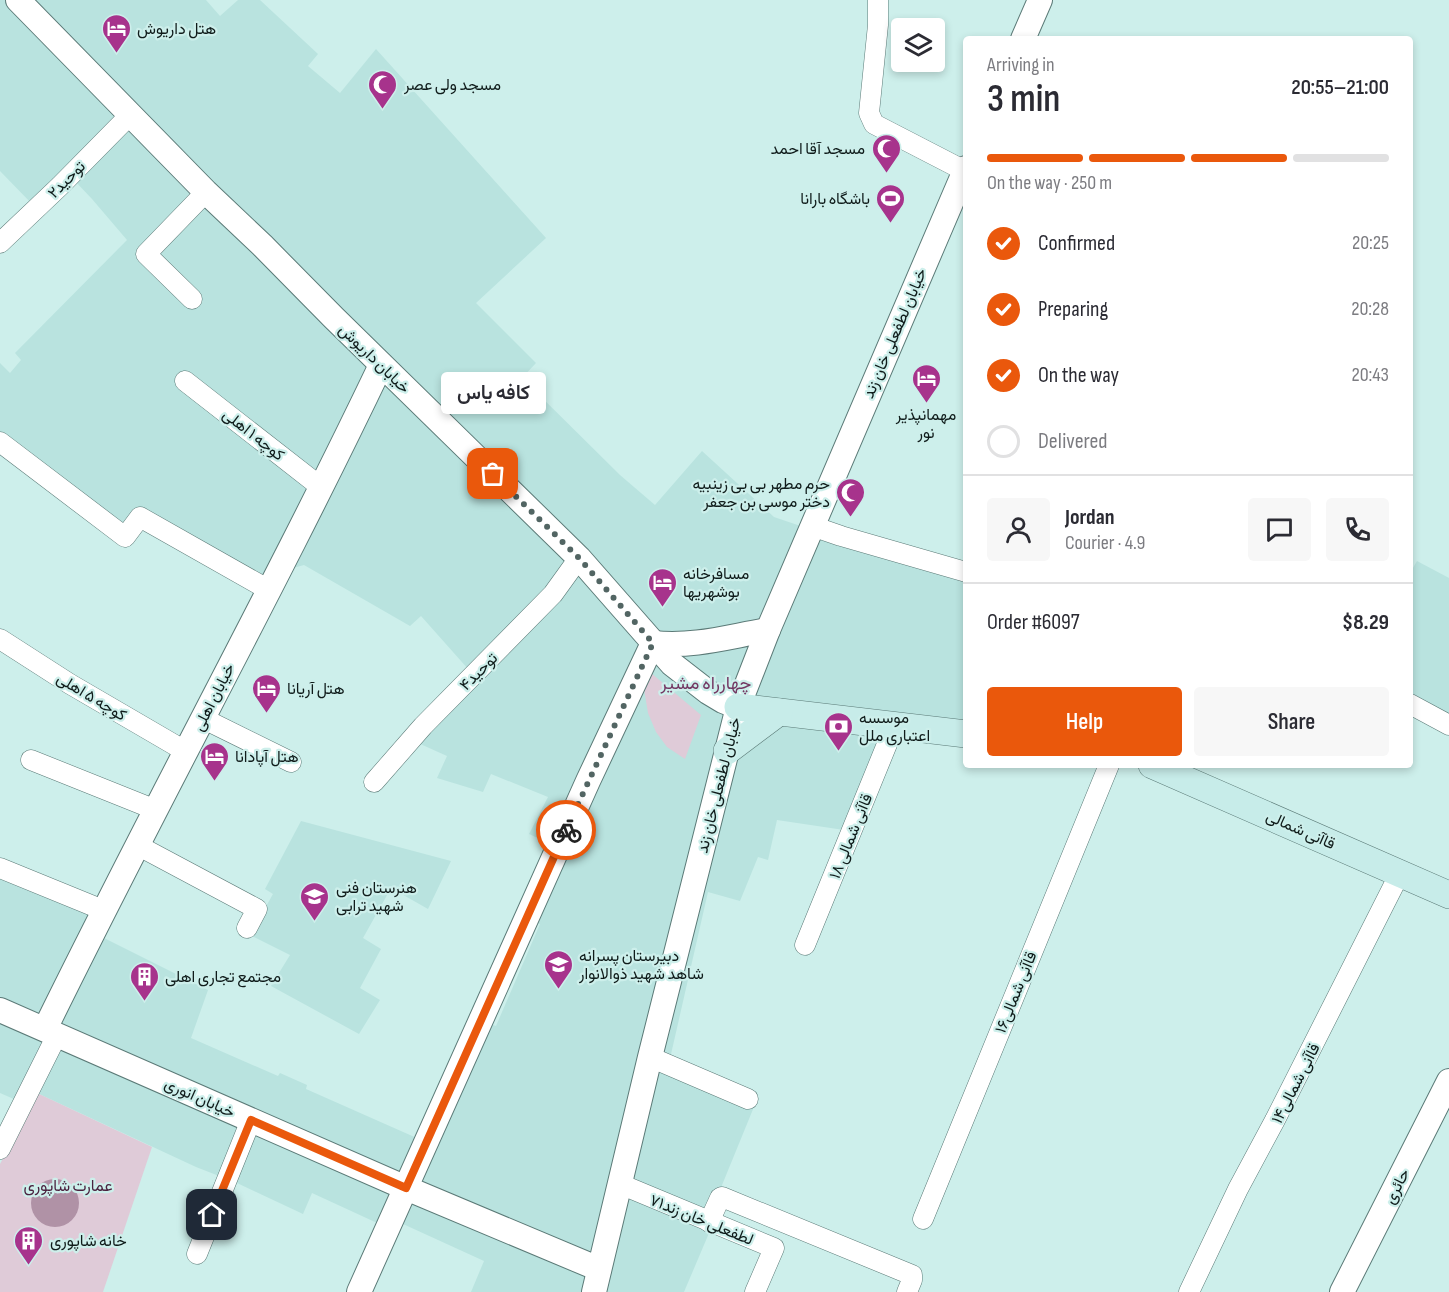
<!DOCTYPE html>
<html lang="en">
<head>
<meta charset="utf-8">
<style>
	:root { --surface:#fff; --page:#f7f7f7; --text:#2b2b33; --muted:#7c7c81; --line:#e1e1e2; --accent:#ea580c }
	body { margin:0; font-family:"Sofia Sans Condensed",Vazirmatn,sans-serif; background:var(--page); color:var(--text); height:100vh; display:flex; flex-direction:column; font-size:22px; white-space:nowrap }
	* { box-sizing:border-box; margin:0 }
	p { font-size:20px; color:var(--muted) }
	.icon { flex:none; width:33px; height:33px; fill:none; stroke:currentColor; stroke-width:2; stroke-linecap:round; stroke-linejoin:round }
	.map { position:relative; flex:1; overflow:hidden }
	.drawer { position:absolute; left:963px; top:36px; width:450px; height:732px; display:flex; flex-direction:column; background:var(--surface); border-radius:6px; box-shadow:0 3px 9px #0003 }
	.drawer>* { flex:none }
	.buttons { position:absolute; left:891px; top:18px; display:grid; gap:12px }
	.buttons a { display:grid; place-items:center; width:54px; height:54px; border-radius:6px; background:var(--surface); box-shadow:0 3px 9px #0003; font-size:30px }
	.pin { position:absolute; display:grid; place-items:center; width:51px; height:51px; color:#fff; margin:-26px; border-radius:12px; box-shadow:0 3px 9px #0006 }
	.courier { position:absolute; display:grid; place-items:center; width:60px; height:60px; margin:-30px; border:4px solid #ea580c; border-radius:50%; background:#fff; color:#222; box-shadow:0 2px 8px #0007 }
	.bubble { position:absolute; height:42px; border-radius:6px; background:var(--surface); box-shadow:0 3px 9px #0003; font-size:20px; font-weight:600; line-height:42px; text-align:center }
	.head em { font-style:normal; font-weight:600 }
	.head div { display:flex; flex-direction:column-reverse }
	.head { display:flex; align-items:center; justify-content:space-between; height:102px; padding:0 24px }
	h1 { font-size:39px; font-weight:600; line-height:45px }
	.bar { display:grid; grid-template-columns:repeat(4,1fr); gap:9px 6px; align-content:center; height:72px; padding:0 24px }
	.bar i { height:8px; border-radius:4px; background:var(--line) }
	.bar .current { background:var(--accent) }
	.bar p { grid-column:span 4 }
	.line { display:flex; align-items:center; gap:15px; padding:0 24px; border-top:2px solid var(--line) }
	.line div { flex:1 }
	.round { display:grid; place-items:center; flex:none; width:63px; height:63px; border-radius:6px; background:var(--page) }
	ol { padding:0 24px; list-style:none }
	li { display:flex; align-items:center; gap:18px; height:66px }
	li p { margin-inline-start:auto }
	li .icon { padding:6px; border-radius:50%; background:var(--accent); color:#fff; stroke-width:4 }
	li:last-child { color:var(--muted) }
	li i { width:33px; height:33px; border:3px solid var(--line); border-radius:50% }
	.primary-button { display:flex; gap:12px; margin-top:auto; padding:12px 24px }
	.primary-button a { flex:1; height:69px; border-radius:6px; background:var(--accent); color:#fff; font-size:24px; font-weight:600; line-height:69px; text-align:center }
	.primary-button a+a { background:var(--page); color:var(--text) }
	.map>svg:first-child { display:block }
	.built { fill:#b9e3df }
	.green { fill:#dfcbd8 }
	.water { fill:#b092a6 }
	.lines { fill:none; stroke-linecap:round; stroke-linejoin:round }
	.minor-casing { stroke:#5b7a77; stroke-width:21 }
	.tertiary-casing { stroke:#5b7a77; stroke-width:26 }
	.secondary-casing { stroke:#5b7a77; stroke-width:28 }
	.minor { stroke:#fff; stroke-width:20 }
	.tertiary { stroke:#fff; stroke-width:24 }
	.secondary { stroke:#c7ece9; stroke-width:27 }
	.done { stroke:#526563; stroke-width:6; stroke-dasharray:0 10.8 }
	.route { stroke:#ea580c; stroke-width:8 }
	.labels { text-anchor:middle; stroke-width:4.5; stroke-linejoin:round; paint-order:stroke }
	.poi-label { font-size:16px; fill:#0f1b1a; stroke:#cdefeb; text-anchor:start }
	.street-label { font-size:16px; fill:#0f1b1a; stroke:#cdefeb }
	.park-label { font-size:16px; fill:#4a223f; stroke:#cdefeb }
	.neighbourhood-label { font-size:18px; fill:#733863; stroke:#cdefeb }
</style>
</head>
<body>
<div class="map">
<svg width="1449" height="1292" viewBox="0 0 1449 1292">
	<rect width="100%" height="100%" fill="#cdefeb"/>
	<g class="built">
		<polygon points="0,0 206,0 220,16 238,0 260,0 318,54 308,66 340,93 376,49 546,238 476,303 536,363 522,378 620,475 655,505 702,451 774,517 839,539 966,576 965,725 900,717 844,830 777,820 768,860 758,857 740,901 708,892 669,1063 758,1097 720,1190 712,1226 684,1292 471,1292 484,1261 403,1224 375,1222 312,1193 303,1214 237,1183 196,1167 37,1093 30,1106 0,1093 0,864 102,906 90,931 208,990 191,1038 278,1076 280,1073 307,1085 306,1089 419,1139 484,1022 496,1026 540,924 533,922 548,843 529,834 548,797 491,774 483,792 437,778 447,756 418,743 469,670 421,616 410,626 304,565 256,578 146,518 129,541 0,439 0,363 10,373 21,360 15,353 127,240 92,199 73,179 34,206 0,171"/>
		<polygon points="1417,561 1449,578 1449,714 1410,693 1410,573"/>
		<polygon points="301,821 451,861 428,909 391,888 363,938 381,949 360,988 380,1000 359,1034 271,986 290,955 250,935 273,894 265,889"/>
	</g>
	<g class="green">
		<polygon points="651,673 701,715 685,759 667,747 656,732 648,713 644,689"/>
		<polygon points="37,1093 152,1147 103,1292 0,1292 0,1164"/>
	</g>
	<circle class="water" cx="55" cy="1203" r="24"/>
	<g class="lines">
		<defs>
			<g id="minor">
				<polyline points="878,0 878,25 869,113 874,124 965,171"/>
				<polyline points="0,243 60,186 131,114"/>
				<polyline points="192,299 146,254 206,192"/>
				<polyline points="185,381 322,488"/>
				<polyline points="0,442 125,537 140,517 269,590"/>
				<polyline points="812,526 841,536 966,572"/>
				<polyline points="0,639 70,684 185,751"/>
				<polyline points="1410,704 1449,725"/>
				<polyline points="202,718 291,762"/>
				<polyline points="31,760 156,810"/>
				<polyline points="374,782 423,726 553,594 579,558"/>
				<polyline points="137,845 257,909 247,928"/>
				<polyline points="0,868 103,910"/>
				<polyline points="805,945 894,727"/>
				<polyline points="650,1057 748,1099"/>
				<polyline points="0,1149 57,1035"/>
				<polyline points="620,1184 774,1248 755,1292"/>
				<polyline points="923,1219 1109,765"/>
				<polyline points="709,1222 720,1198 722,1197 912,1275 912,1280 907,1292"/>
				<polyline points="197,1254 251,1120"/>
				<polyline points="1189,1292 1238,1189 1275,1120 1400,873"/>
			</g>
			<g id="tertiary">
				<polyline points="18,0 206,192 262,245 334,318 579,558 672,664 708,692 723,701 738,707"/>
				<polyline points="1023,39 1040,0"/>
				<polyline points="0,1010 406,1188 599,1269"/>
				<path d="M45,1029C154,806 274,589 381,365"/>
				<path d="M359,1292L588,781L653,643C696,647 726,637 768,630"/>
				<polyline points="594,1292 650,1057 738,707 768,630 966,168"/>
				<polyline points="1342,1292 1449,1081"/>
			</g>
			<g id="secondary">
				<polyline points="738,707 966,734"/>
				<polyline points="727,751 779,712"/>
				<polyline points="1152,765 1449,895"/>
			</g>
		</defs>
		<use href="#minor" class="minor-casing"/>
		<use href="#tertiary" class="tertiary-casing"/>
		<use href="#secondary" class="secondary-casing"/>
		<use href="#minor" class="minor"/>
		<use href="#tertiary" class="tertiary"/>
		<use href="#secondary" class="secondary"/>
	</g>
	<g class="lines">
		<polyline class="done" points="493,474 579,558 653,643 566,830"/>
		<polyline class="route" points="212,1215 251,1120 406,1188 566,830"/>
	</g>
	<defs>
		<symbol id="hotel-pin" viewBox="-11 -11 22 30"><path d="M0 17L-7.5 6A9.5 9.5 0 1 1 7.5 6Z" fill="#a7338c" stroke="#cdefeb"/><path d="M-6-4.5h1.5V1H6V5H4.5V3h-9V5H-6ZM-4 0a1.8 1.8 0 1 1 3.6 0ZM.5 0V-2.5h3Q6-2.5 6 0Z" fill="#fff"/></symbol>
		<symbol id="mosque-pin" viewBox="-11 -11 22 30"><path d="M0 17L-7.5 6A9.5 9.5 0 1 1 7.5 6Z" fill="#a7338c" stroke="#cdefeb"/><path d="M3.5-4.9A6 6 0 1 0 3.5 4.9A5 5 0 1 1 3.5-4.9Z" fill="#fff"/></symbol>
		<symbol id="stadium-pin" viewBox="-11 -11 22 30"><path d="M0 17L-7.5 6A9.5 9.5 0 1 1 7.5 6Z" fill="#a7338c" stroke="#cdefeb"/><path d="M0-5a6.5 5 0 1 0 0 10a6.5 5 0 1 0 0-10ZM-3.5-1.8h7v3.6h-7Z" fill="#fff"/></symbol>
		<symbol id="bank-pin" viewBox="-11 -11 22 30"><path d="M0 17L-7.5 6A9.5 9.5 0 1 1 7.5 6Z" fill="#a7338c" stroke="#cdefeb"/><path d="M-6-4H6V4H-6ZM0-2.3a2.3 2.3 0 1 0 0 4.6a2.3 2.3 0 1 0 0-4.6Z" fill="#fff"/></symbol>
		<symbol id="school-pin" viewBox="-11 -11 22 30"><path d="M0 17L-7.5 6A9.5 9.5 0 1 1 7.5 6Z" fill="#a7338c" stroke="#cdefeb"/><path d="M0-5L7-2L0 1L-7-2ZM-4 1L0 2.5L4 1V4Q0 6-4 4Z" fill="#fff"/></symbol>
		<symbol id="building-pin" viewBox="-11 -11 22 30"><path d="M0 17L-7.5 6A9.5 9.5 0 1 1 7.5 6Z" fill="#a7338c" stroke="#cdefeb"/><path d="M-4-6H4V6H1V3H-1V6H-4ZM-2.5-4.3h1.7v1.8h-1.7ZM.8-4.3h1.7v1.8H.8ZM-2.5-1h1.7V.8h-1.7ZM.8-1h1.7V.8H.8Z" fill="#fff"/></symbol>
	</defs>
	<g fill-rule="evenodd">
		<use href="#hotel-pin" x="100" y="12" width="33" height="45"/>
		<use href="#mosque-pin" x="366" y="68" width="33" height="45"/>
		<use href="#mosque-pin" x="870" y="132" width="33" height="45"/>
		<use href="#stadium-pin" x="874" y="182" width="33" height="45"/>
		<use href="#hotel-pin" x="910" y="362" width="33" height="45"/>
		<use href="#mosque-pin" x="834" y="476" width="33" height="45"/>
		<use href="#hotel-pin" x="646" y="566" width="33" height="45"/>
		<use href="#hotel-pin" x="250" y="672" width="33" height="45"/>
		<use href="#bank-pin" x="822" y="710" width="33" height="45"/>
		<use href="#hotel-pin" x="198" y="740" width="33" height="45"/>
		<use href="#school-pin" x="298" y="880" width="33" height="45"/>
		<use href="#school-pin" x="542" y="948" width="33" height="45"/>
		<use href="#building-pin" x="128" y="960" width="33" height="45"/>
		<use href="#building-pin" x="12" y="1224" width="33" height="45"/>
	</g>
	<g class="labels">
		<g class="poi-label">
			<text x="137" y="34">هتل داریوش</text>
			<text x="404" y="90">مسجد ولی عصر</text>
			<text x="865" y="154" text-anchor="end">مسجد آقا احمد</text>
			<text x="870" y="204" text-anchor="end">باشگاه بارانا</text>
			<text x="926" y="420" text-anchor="middle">مهمانپذیر<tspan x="926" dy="18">نور</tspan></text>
			<text x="830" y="489" text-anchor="end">حرم مطهر بی بی زینبیه<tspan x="830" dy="18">دختر موسی بن جعفر</tspan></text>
			<text x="683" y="579">مسافرخانه<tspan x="683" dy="18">بوشهریها</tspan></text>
			<text x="287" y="694">هتل آریانا</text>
			<text x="859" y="723">موسسه<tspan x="859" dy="18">اعتباری ملل</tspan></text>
			<text x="235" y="762">هتل آپادانا</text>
			<text x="336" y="893">هنرستان فنی<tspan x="336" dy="18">شهید ترابی</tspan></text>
			<text x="579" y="961">دبیرستان پسرانه<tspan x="579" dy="18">شاهد شهید ذوالانوار</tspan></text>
			<text x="165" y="982">مجتمع تجاری اهلی</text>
			<text x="50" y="1246">خانه شاپوری</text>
		</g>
		<g class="street-label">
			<text transform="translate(66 179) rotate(-45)" y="6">توحید۲</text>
			<text transform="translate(894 333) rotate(-67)" y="6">خیابان لطفعلی خان زند</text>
			<text transform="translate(375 358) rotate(44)" y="6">خیابان داریوش</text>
			<text transform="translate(254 434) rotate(38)" y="6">کوچه ۱ اهلی</text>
			<text transform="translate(478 671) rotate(-45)" y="6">توحید۴</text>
			<text transform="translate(92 696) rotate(31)" y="6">کوچه ۵ اهلی</text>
			<text transform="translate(213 697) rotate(-63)" y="6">خیابان اهلی</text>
			<text transform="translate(718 785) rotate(-76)" y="6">خیابان لطفعلی خان زند</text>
			<text transform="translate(1301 829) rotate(24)" y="6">قاآنی شمالی</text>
			<text transform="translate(850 836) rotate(-68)" y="6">۱۸ قاآنی شمالی</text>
			<text transform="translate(1015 992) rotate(-68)" y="6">قاآنی شمالی۱۶</text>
			<text transform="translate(1295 1083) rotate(-63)" y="6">قاآنی شمالی۱۴</text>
			<text transform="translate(200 1097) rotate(24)" y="6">خیابان انوری</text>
			<text transform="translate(1396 1186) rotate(-63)" y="6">حائری</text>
			<text transform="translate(702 1219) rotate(22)" y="6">لطفعلی خان زند۷۱</text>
		</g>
		<g class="park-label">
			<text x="68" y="1191">عمارت شاپوری</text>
		</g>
		<g class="neighbourhood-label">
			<text x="706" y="689">چهارراه مشیر</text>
		</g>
	</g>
</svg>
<div class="buttons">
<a><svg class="icon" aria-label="layers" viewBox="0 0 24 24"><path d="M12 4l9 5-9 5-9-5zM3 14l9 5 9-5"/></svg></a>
</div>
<div class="pin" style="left:493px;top:474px;background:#ea580c"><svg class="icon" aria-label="bag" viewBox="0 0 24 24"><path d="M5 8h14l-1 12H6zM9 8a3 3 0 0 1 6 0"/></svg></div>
<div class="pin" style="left:212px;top:1215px;background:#1f2937"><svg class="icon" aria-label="home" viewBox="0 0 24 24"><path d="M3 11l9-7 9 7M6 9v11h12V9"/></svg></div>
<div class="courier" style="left:566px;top:830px"><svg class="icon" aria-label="bike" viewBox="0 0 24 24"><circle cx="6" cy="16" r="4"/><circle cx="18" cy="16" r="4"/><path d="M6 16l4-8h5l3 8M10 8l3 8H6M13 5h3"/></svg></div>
<div class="bubble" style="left:441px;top:372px;width:105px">کافه یاس</div>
<section class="drawer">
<div class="head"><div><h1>3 min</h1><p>Arriving in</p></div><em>20:55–21:00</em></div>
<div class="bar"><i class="current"></i><i class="current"></i><i class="current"></i><i></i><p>On the way · 250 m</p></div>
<ol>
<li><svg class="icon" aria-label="check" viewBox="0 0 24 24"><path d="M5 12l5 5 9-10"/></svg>Confirmed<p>20:25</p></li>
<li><svg class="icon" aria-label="check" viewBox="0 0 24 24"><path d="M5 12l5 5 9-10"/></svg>Preparing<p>20:28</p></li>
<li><svg class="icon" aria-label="check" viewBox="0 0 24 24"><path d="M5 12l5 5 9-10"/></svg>On the way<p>20:43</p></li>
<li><i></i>Delivered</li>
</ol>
<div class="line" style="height:108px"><a class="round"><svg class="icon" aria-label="person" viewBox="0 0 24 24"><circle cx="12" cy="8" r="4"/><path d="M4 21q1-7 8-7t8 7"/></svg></a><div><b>Jordan</b><p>Courier · 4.9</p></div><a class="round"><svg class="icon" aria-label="chat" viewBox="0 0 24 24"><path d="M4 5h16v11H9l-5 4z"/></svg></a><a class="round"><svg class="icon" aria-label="phone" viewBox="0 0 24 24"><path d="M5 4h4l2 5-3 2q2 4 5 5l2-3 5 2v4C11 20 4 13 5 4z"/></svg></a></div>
<div class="line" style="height:78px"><div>Order #6097</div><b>$8.29</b></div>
<div class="primary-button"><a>Help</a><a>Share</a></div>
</section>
</div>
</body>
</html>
